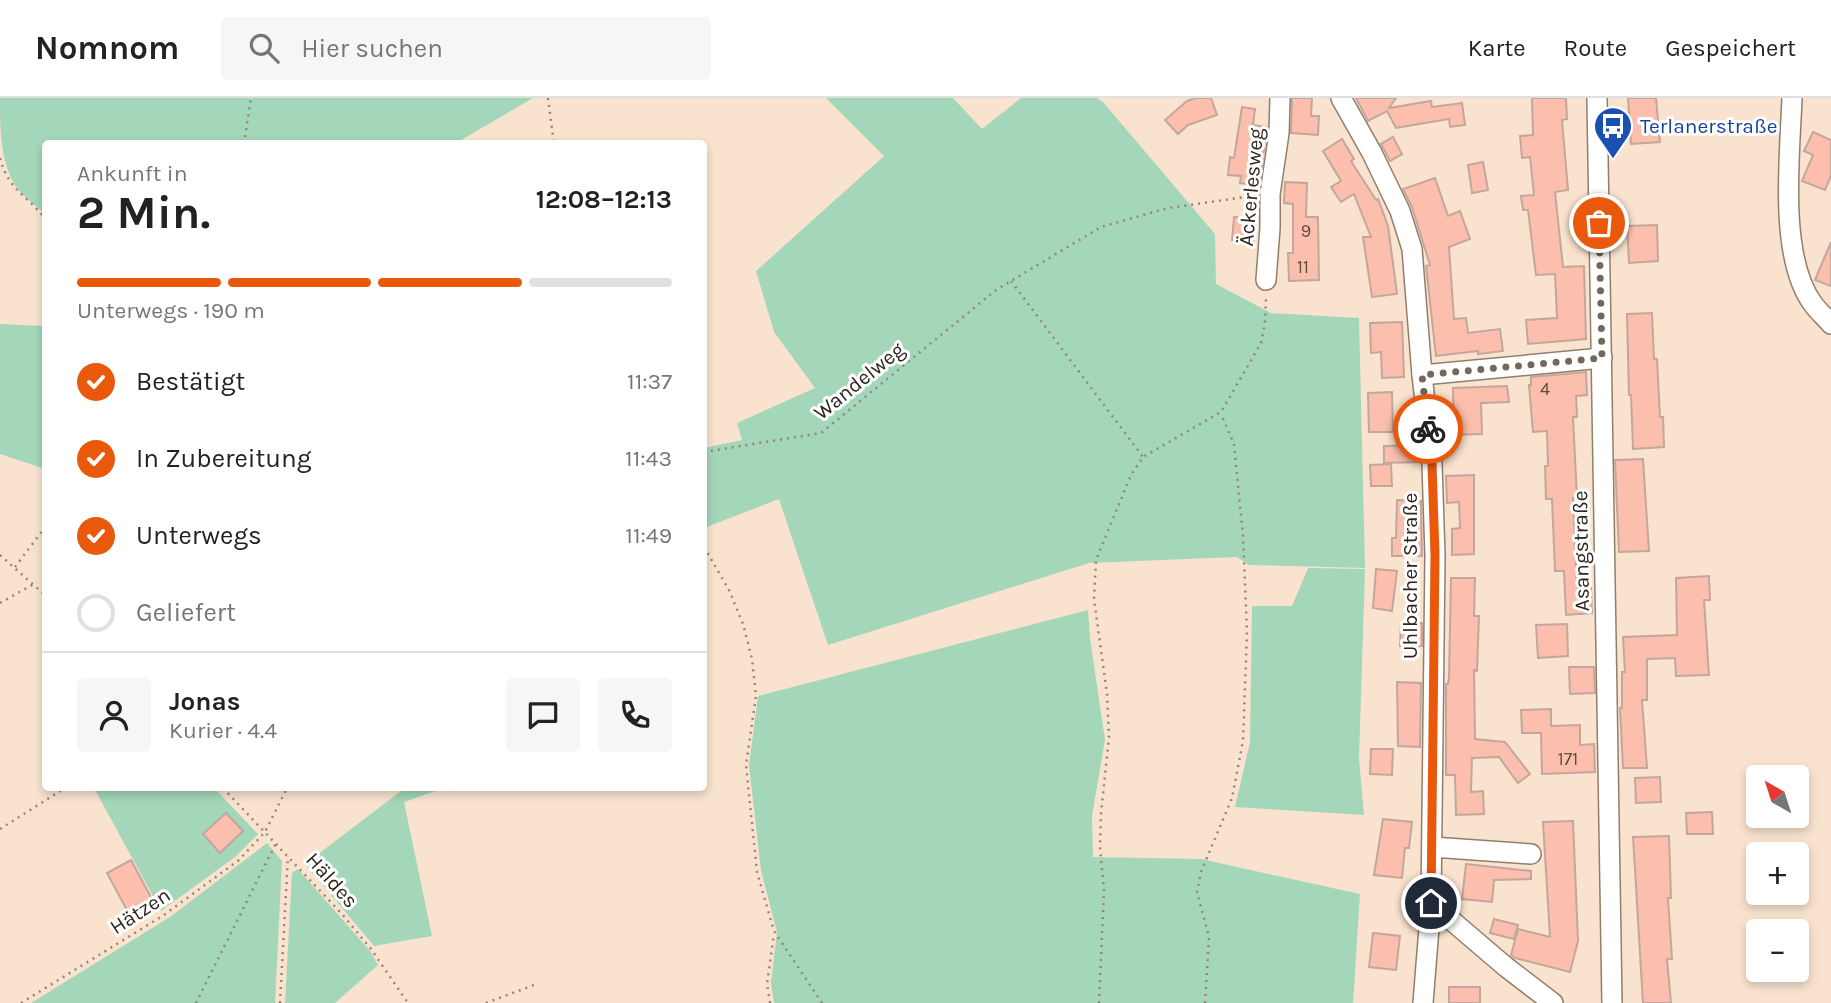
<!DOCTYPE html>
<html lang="de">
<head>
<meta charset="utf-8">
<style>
	:root { --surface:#fff; --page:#f6f6f6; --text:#222; --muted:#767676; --line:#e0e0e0; --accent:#ea580c }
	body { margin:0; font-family:Karla,sans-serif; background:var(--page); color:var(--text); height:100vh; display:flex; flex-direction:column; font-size:26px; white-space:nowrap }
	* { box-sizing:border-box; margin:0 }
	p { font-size:23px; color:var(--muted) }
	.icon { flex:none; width:38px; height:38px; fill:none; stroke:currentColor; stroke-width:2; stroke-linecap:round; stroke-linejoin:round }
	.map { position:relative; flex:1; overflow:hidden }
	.side { position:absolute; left:42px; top:42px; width:665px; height:651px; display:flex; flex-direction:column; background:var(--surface); border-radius:7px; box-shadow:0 4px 10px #0003 }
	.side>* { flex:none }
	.needle { width:46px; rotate:321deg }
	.buttons { position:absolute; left:1746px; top:667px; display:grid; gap:14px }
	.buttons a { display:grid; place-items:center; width:63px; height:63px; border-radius:7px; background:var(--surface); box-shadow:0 4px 10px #0003; font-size:35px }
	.pin { position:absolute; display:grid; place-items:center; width:60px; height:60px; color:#fff; margin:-30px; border:4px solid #fff; border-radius:50%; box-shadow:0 2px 7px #0007 }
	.courier { position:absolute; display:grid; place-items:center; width:70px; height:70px; margin:-35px; border:5px solid #ea580c; border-radius:50%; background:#fff; color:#222; box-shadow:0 2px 9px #0007 }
	.overview em { font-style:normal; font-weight:700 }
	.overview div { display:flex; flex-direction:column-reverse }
	.overview { display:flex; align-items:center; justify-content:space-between; height:119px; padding:0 35px }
	h1 { font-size:46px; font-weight:700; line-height:52px }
	.bar { display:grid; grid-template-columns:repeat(4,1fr); gap:10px 7px; align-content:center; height:84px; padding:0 35px }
	.bar i { height:9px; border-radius:5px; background:var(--line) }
	.bar .active { background:var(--accent) }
	.bar p { grid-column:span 4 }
	.line { display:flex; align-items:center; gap:18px; padding:0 35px; border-top:2px solid var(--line) }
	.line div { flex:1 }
	.round { display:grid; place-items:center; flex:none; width:74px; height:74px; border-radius:7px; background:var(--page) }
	ol { padding:0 35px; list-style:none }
	li { display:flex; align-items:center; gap:21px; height:77px }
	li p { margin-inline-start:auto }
	li .icon { padding:7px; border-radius:50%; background:var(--accent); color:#fff; stroke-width:4 }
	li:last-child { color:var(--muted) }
	li i { width:38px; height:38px; border:4px solid var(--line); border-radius:50% }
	header { display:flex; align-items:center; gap:42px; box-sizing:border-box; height:98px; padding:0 35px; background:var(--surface); border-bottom:2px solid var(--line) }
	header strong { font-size:33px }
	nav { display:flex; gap:38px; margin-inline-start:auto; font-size:24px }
	.search { width:490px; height:63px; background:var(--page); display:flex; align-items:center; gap:18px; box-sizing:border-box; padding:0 24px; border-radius:7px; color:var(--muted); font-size:26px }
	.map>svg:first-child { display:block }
	.green { fill:#a4d7b9 }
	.building { fill:#fcbfad; stroke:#c3a69d; stroke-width:2 }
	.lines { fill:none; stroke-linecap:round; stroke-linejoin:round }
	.minor-casing { stroke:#927e6c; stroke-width:22 }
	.path { stroke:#968678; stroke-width:2.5; stroke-dasharray:2 5; stroke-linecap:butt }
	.minor { stroke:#fff; stroke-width:19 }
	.done { stroke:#74685b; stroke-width:7; stroke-dasharray:0 12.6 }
	.route { stroke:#ea580c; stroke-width:9 }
	.labels { text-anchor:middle; stroke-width:6; stroke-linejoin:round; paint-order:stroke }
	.number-label { font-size:18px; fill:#614c41 }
	.transit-label { font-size:21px; fill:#164399; stroke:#fff; text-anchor:start }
	.street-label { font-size:21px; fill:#2d251d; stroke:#fff }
</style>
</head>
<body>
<header>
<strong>Nomnom</strong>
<div class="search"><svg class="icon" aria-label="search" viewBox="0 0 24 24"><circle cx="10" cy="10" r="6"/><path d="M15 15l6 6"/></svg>Hier suchen</div>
<nav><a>Karte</a><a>Route</a><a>Gespeichert</a></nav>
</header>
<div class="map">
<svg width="1831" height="905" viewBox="0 0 1831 905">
	<rect width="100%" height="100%" fill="#f9e3ce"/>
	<g class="green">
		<path d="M0,0H533L456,45L46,46L45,116C37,109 28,102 20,94C0,69 0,33 0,0Z"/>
		<polygon points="826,0 953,0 982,31 1021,0 1097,0 1103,4 1215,136 1216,186 1271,215 1359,220 1365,470 1249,467 1237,459 1089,465 828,547 779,401 704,430 704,350 742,342 737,325 815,290 774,234 756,173 884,58"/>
		<polygon points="0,226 45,228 45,371 0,356"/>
		<polygon points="1308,470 1365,471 1359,661 1364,717 1235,709 1250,644 1252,508 1292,508"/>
		<polygon points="1088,512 1090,540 1105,642 1092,718 1093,759 1201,761 1360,796 1353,905 774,905 771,885 777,834 761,773 749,667 758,598"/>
		<polygon points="94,690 214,690 258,736 235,759 161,813"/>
		<polygon points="405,690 444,690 404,704 432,838 374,848 305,766"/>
		<polygon points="267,745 282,763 275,905 31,905 170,819"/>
		<polygon points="298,771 370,853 378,867 335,905 285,905 292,775"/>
	</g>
	<g class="building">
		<polygon points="1196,0 1211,0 1217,17 1188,27 1178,36 1165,22 1187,3"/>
		<polygon points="1292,0 1312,0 1311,18 1319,18 1318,37 1291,35"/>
		<polygon points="1356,0 1396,0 1389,10 1431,3 1432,9 1462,5 1465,27 1450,29 1449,21 1396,30 1387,13 1368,23"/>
		<polygon points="1532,0 1566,0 1567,21 1562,22 1568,92 1555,94 1563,169 1584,168 1586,241 1528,246 1526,222 1557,220 1555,176 1536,177 1528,112 1523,112 1521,98 1534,97 1530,59 1522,60 1520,38 1533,37"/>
		<polygon points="1628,0 1656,0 1660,44 1631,46"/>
		<polygon points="1242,9 1255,11 1253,27 1267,29 1259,88 1240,85 1241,78 1228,77 1230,59 1234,60"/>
		<polygon points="1813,34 1831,42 1831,78 1825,92 1802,83 1813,57 1804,53"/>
		<polygon points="1393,39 1402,56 1390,63 1381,46"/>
		<polygon points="1342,41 1354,61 1351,63 1376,102 1378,101 1388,128 1397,196 1372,199 1363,139 1371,139 1354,96 1341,104 1331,89 1341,83 1323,53"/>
		<polygon points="1483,64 1488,92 1472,95 1468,67"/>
		<polygon points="1435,80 1448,118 1460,113 1470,141 1449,149 1454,221 1466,220 1468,235 1500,231 1503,253 1478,256 1478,253 1436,258 1426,168 1430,167 1412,109 1403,91"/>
		<polygon points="1285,84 1307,85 1306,119 1318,119 1319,182 1289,183 1288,155 1293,155 1293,106 1284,105"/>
		<polygon points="1234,119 1255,120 1253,144 1232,142"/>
		<polygon points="1657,127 1658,163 1629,165 1627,128"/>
		<polygon points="1831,144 1831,188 1815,182"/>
		<polygon points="1652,215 1654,261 1657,261 1660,319 1663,319 1664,349 1633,351 1631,297 1629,297 1627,216"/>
		<polygon points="1402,224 1404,279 1382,280 1381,254 1371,255 1370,225"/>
		<polygon points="1586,274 1587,297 1576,298 1577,319 1573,319 1577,400 1573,400 1577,490 1591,490 1592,515 1566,517 1564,473 1555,473 1552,401 1546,401 1545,368 1548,368 1547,333 1533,334 1529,287 1531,287 1531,279"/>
		<polygon points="1507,288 1509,304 1481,305 1482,336 1454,337 1453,290"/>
		<polygon points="1392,294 1393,334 1369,334 1368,295"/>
		<polygon points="1418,347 1419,364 1384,365 1384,348"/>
		<polygon points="1643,361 1649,453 1619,454 1615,362"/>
		<polygon points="1391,366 1392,388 1371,388 1370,367"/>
		<polygon points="1474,377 1474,456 1452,457 1452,431 1460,430 1459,404 1447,405 1446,378"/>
		<polygon points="1397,402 1421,403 1422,458 1392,458 1392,440 1396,440"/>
		<polygon points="1376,471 1397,473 1392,513 1373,510"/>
		<polygon points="1709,478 1710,502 1704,502 1709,577 1676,578 1675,560 1647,561 1647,602 1642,602 1647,670 1623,670 1620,610 1622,610 1622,574 1625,574 1623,539 1677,537 1676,480"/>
		<polygon points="1451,480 1475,480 1474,518 1479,518 1477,573 1474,572 1475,641 1505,644 1530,676 1518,685 1499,659 1472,660 1471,694 1483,693 1484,716 1456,717 1455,677 1446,677 1446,586 1448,586 1449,579"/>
		<polygon points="1401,525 1422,525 1422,548 1400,548"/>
		<polygon points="1567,526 1568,558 1538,560 1536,527"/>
		<polygon points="1569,569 1594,569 1595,595 1570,596"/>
		<polygon points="1397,584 1421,585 1420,649 1398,648"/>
		<polygon points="1551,611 1551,628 1580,627 1580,647 1594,646 1595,674 1542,676 1541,635 1522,635 1521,612"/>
		<polygon points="1371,651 1393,651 1392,677 1370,676"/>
		<polygon points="1660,679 1661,704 1636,705 1635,680"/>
		<polygon points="1712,714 1713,736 1687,736 1686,715"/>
		<polygon points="226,715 243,733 220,755 203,736"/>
		<polygon points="1383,721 1412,724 1409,750 1405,750 1402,780 1374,777"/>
		<polygon points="1573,723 1578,843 1570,874 1515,860 1511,857 1518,831 1550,839 1543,724"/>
		<polygon points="1669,738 1671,800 1668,800 1672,861 1667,861 1671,905 1643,905 1633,739"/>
		<polygon points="131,762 153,803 129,816 107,775"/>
		<polygon points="1466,766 1531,773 1531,781 1494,782 1492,804 1462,801"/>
		<polygon points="1494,821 1518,827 1514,841 1490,835"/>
		<polygon points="1373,835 1400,838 1396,872 1369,869"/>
		<rect x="1449" y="889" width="31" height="16"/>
	</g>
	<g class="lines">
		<defs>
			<g id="minor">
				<polyline points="1341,0 1372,55 1400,113 1412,151 1422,277 1432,366 1435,457 1431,805 1423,905"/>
				<polyline points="1597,0 1612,905"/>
				<path d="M1792,0C1790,56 1778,159 1813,206C1818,213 1825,219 1831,226"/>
				<polyline points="1266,182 1270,130 1270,96 1279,35 1280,0"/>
				<polyline points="1422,277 1602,260"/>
				<polyline points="1432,749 1531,756"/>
				<polyline points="1431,805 1506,869 1553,905"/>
			</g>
		</defs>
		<use href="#minor" class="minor-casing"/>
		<g class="path">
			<polyline points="548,0 554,46"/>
			<polyline points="244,46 251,0"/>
			<path d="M0,60C9,94 28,97 46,122"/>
			<polyline points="1011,183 1143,359"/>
			<polyline points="704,354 821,335 996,192 1101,129 1168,110 1252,98"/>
			<polyline points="704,449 729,492 743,526 752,561 756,598 746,667 757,774 774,833 822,905"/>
			<polyline points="0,457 46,498"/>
			<polyline points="15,469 46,428"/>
			<polyline points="0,505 34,486"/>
			<polyline points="223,690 342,816 371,851 408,905"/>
			<polyline points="0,731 65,690"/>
			<polyline points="21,905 164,817 239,762 265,734 287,690"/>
			<polyline points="196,905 276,745"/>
			<polyline points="280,905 288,758"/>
			<polyline points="486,905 534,887"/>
			<polyline points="770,905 767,886 774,836"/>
			<polyline points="1099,905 1104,792 1100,749 1101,716 1109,639 1107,596 1094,501 1096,462 1131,377 1143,359 1221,314 1261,245 1265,225 1266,200"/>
			<polyline points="1205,905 1209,839 1197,794 1201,774 1232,700 1243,643 1247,534 1243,438 1234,346 1221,316"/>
		</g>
		<use href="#minor" class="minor"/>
	</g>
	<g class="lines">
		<polyline class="done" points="1428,331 1422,277 1602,260 1599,125"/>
		<polyline class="route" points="1428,331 1432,366 1435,457 1431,805"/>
	</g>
	<defs>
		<symbol id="bus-pin" viewBox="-11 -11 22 30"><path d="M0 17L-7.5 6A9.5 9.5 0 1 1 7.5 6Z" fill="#1a4fb4" stroke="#fff"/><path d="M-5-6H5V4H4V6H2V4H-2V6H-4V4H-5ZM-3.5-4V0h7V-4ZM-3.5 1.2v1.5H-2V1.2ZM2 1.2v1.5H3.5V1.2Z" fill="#fff"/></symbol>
	</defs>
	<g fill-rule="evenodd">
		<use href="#bus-pin" x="1591" y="6" width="44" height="60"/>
	</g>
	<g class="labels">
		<g class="number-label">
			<text x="1306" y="139">9</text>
			<text x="1303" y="175">11</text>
			<text x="1545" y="297">4</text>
			<text x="1568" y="667">171</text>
		</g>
		<g class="transit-label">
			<text x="1640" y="35">Terlanerstraße</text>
		</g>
		<g class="street-label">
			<text transform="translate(1251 89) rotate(-85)" y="7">Äckerlesweg</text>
			<text transform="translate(859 283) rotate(-39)" y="7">Wandelweg</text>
			<text transform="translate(1581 453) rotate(-91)" y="7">Asangstraße</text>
			<text transform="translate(1410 478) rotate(-90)" y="7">Uhlbacher Straße</text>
			<text transform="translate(332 782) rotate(48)" y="7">Häldes</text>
			<text transform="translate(140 813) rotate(-33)" y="7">Hätzen</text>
		</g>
	</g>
</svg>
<div class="buttons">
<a><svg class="needle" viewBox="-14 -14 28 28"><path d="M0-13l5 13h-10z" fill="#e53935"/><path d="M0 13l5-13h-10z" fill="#767676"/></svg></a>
<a>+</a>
<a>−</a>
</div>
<div class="pin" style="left:1599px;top:125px;background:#ea580c"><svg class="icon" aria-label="bag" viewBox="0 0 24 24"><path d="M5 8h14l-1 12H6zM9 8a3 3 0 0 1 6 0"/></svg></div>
<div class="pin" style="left:1431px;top:805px;background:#1f2937"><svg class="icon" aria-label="home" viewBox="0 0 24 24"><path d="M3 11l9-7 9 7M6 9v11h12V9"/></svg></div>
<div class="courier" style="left:1428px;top:331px"><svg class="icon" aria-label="bike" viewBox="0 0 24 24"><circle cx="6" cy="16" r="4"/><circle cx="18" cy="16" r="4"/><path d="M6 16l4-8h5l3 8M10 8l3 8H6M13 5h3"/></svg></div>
<section class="side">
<div class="overview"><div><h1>2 Min.</h1><p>Ankunft in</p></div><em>12:08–12:13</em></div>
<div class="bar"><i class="active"></i><i class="active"></i><i class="active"></i><i></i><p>Unterwegs · 190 m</p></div>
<ol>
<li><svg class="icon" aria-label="check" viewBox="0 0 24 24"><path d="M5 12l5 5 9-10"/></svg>Bestätigt<p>11:37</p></li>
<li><svg class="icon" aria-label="check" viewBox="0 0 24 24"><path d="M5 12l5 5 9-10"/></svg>In Zubereitung<p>11:43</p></li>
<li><svg class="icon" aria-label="check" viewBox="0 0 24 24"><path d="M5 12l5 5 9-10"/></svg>Unterwegs<p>11:49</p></li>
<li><i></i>Geliefert</li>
</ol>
<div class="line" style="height:126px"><a class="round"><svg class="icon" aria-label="person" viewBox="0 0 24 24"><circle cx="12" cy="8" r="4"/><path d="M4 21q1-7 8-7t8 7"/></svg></a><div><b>Jonas</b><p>Kurier · 4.4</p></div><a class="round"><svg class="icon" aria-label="chat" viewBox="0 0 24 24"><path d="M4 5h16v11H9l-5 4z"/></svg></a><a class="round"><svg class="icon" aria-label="phone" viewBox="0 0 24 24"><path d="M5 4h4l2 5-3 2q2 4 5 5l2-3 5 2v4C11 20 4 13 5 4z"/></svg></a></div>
</section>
</div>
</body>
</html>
